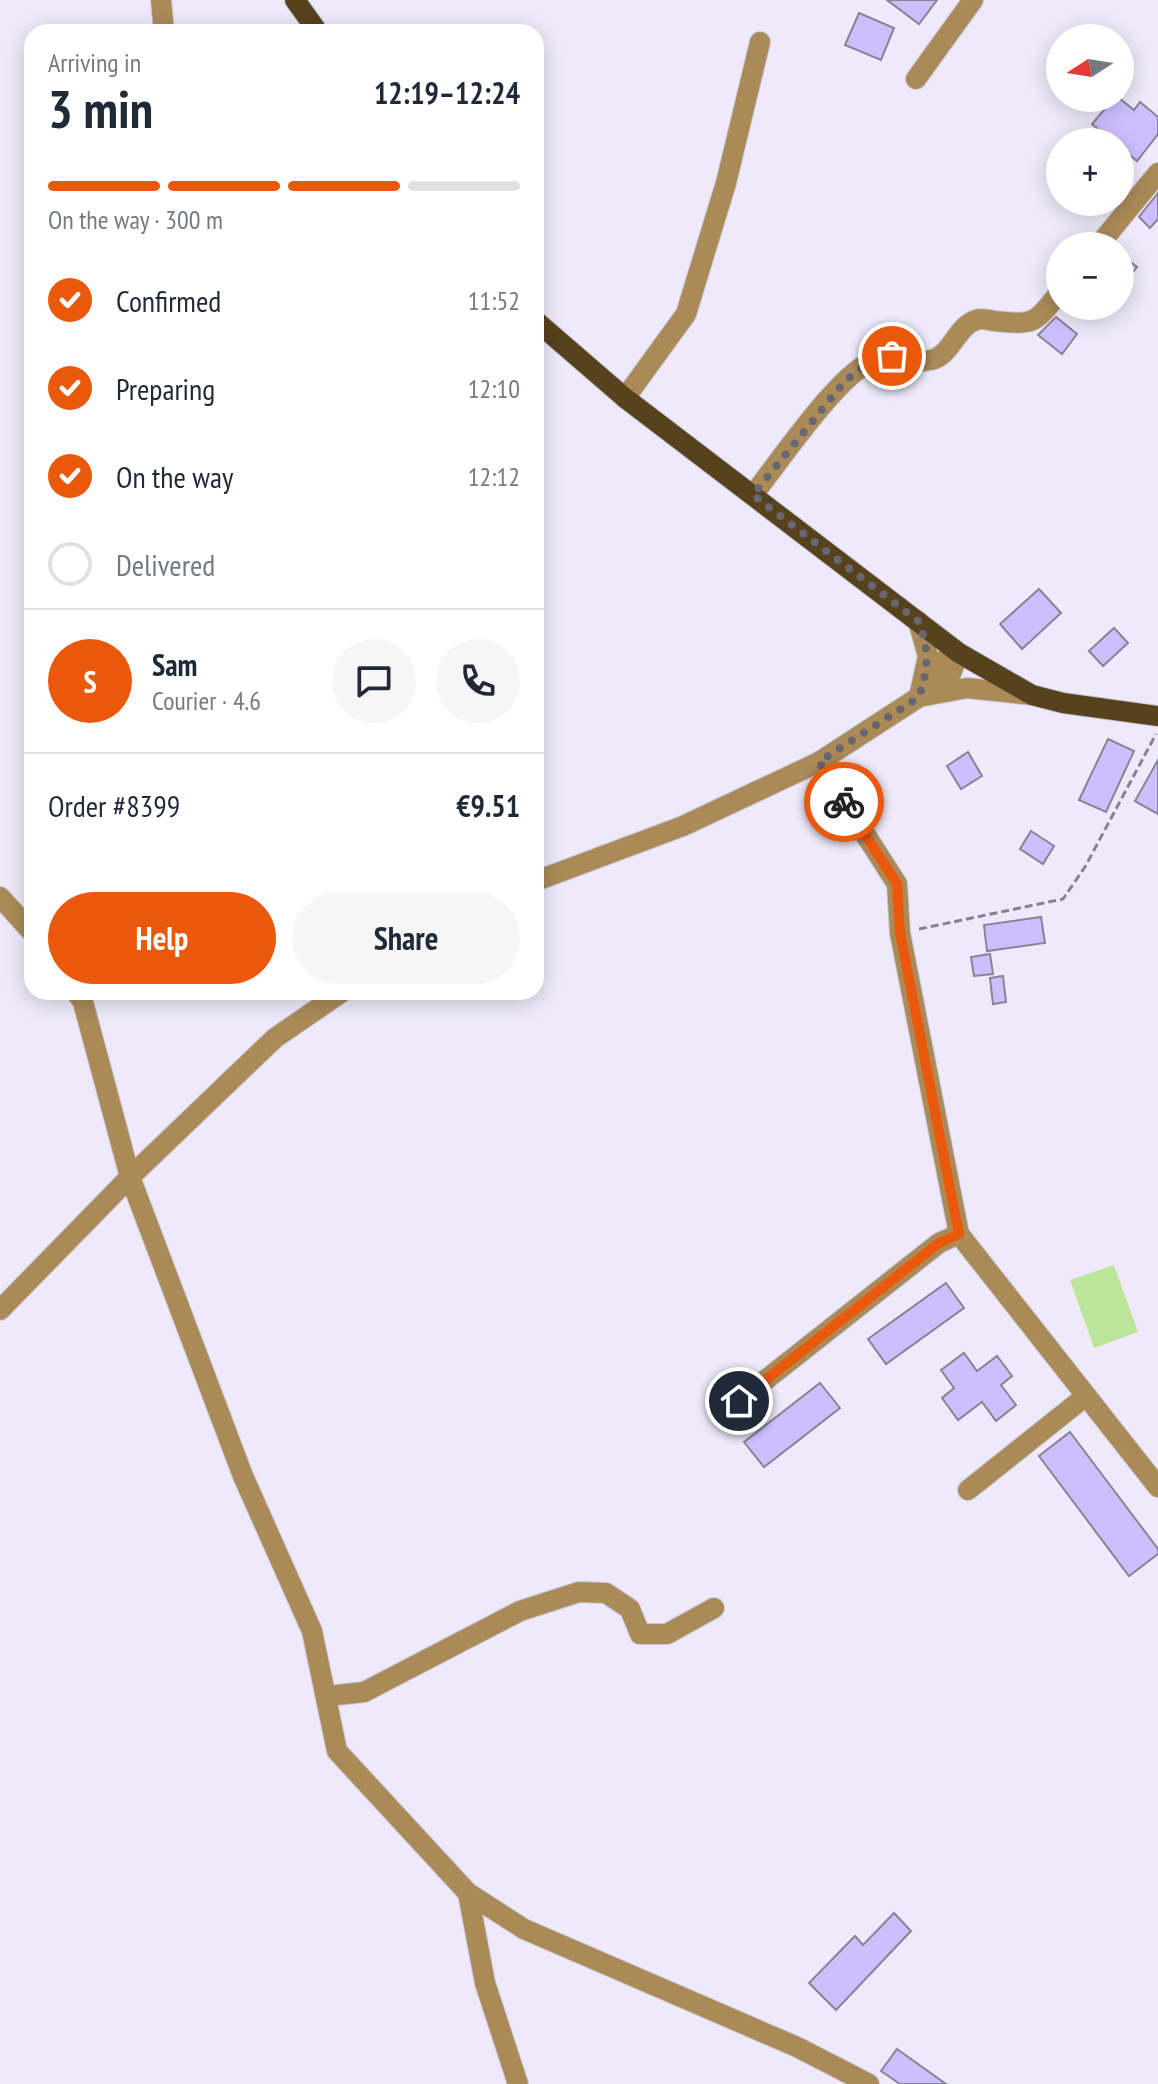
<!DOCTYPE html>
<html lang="en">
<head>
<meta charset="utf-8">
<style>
	:root { --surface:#fff; --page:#f6f6f7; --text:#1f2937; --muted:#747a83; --line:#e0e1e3; --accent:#ea580c }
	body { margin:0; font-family:"PT Sans Narrow",sans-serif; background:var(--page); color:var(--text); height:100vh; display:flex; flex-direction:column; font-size:30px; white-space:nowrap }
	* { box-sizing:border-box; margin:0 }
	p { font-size:26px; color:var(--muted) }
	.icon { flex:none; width:44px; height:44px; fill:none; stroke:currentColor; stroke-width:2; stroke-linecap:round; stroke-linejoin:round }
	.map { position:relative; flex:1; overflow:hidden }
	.sheet { position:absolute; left:24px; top:24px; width:520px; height:976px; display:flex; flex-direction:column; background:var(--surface); border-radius:24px; box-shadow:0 4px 20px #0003 }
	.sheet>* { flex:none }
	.needle { width:52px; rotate:258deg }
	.tools { position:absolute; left:1046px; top:24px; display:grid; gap:16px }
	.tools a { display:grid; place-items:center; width:88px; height:88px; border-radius:50%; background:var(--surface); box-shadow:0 4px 20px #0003; font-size:40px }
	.pin { position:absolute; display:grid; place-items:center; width:68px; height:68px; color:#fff; margin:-34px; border:4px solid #fff; border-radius:50%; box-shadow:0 2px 8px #0007 }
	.courier { position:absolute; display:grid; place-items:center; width:80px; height:80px; margin:-40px; border:6px solid #ea580c; border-radius:50%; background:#fff; color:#222; box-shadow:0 2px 10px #0007 }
	.summary em { font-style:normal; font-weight:800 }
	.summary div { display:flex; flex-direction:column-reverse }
	.summary { display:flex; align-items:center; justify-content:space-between; height:136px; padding:0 24px }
	h1 { font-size:52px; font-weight:800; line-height:60px }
	.bar { display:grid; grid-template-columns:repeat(4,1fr); gap:12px 8px; align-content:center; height:96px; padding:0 24px }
	.bar i { height:10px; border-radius:6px; background:var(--line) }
	.bar .on { background:var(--accent) }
	.bar p { grid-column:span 4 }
	.line { display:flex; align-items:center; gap:20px; padding:0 24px; border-top:2px solid var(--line) }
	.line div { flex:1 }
	.round { display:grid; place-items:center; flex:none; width:84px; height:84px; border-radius:42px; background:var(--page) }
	ol { padding:0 24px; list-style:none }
	li { display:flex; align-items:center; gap:24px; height:88px }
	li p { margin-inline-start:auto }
	li .icon { padding:8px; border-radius:50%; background:var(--accent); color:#fff; stroke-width:4 }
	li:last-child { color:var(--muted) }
	li i { width:44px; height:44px; border:4px solid var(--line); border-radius:50% }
	.action { display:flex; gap:16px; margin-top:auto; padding:16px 24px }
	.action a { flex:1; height:92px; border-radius:48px; background:var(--accent); color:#fff; font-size:32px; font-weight:800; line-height:92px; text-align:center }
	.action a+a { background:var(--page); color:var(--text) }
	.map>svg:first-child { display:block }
	.green { fill:#bde59a }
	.building { fill:#cfbeff; stroke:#878493; stroke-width:2 }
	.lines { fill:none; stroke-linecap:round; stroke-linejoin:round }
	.minor-casing { stroke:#c9c5d4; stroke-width:22 }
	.major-casing { stroke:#c9c5d4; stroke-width:22 }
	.path { stroke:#86838f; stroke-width:3; stroke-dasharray:8 4; stroke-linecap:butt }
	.minor { stroke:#aa8b58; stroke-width:20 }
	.major { stroke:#57421e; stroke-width:20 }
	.done { stroke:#686670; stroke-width:8; stroke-dasharray:0 14.4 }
	.route { stroke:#ea580c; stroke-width:10 }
</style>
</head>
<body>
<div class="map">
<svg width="1158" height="2084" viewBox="0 0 1158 2084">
	<rect width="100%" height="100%" fill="#eeeafb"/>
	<polygon class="green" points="1114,1265 1138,1332 1094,1348 1070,1280"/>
	<g class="building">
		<polygon points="887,0 937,0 919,24"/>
		<polygon points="859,13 894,28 881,60 845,45"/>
		<polygon points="1114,98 1119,98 1134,110 1140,102 1158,117 1158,134 1137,161 1120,147 1120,142 1114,142 1092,124"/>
		<polygon points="1158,193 1158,219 1150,228 1139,217"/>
		<polygon points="1120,254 1137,267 1120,289"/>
		<polygon points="1056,317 1077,334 1062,354 1038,335"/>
		<polygon points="1039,589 1061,613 1022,649 1000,624"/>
		<polygon points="1114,628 1128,643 1103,666 1089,651"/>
		<polygon points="1108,739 1134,751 1106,812 1079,800"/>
		<polygon points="968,752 982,776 961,789 947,766"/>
		<polygon points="1158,760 1158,814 1135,801"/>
		<polygon points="1031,831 1054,846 1043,864 1020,849"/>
		<polygon points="1041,917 1045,943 987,951 984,925"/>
		<polygon points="990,954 993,974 974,976 971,957"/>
		<polygon points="1003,976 1006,1002 993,1004 990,978"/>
		<polygon points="946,1283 964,1308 886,1364 868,1339"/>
		<polygon points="964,1353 977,1371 997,1356 1012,1376 1001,1385 1016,1405 996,1421 982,1402 958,1420 942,1398 954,1388 941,1370"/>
		<polygon points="820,1383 840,1408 764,1467 744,1442"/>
		<polygon points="1070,1432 1158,1549 1158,1554 1129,1576 1039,1456"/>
		<polygon points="894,1913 911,1931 836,2010 809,1983 855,1936 863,1945"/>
		<polygon points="897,2049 946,2084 900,2084 881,2071"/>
	</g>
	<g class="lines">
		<defs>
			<g id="minor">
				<polyline points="161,0 164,32"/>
				<polyline points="916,79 973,0"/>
				<polyline points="1098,246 1158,173"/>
				<polyline points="625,398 686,314 726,183 760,42"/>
				<path d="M753,495C778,463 833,383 865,365C893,350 908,365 931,360C951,356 956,327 976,320C981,318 988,320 994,321C1036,325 1034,324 1060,292"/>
				<polyline points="918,621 928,656 919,697 967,688 1032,695"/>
				<polyline points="926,681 938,663 959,653 950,676 935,692"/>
				<polyline points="819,762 897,884 900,933 959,1234 1158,1487"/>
				<polyline points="536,881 683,826 819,762 919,697"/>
				<polyline points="0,897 32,932"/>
				<polyline points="76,992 83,1002 130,1177 243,1476 312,1631 337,1751 468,1893 524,1929 797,2047 869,2084"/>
				<polyline points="0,1310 130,1177 275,1038 342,992"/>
				<polyline points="739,1401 939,1243 959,1234"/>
				<polyline points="968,1490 1086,1396"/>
				<polyline points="328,1696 364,1692 520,1611 579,1592 606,1593 630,1609 640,1634 667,1634 714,1608"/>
				<polyline points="468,1893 485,1983 518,2084"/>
			</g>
			<g id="major">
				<polyline points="295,0 318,32"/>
				<polyline points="536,321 625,398 959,653 1032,695 1063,703 1158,716"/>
			</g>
		</defs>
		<use href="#minor" class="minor-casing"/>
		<use href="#major" class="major-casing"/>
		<polyline class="path" points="919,929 1063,899 1085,867 1156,734"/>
		<use href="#minor" class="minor"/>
		<use href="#major" class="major"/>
	</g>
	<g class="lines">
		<path class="done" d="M844,802L819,762L919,697C928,670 930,648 918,621L753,495L845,381L866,365L892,356"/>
		<polyline class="route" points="739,1401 939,1243 959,1234 900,933 897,884 844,802"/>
	</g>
</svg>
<div class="tools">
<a><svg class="needle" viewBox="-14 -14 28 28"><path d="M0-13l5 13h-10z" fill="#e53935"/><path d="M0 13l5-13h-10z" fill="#747a83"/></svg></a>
<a>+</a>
<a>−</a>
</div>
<div class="pin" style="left:892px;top:356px;background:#ea580c"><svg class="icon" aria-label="bag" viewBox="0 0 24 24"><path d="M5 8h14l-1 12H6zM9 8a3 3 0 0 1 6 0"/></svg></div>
<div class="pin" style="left:739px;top:1401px;background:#1f2937"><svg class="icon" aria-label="home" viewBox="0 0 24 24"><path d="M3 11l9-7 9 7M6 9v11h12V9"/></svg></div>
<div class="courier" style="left:844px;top:802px"><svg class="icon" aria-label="bike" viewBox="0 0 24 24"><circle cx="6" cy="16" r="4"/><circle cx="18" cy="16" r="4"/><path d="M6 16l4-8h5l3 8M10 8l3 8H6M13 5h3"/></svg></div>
<section class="sheet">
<div class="summary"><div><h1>3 min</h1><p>Arriving in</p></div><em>12:19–12:24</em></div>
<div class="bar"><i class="on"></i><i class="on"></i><i class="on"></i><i></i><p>On the way · 300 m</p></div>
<ol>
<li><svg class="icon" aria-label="check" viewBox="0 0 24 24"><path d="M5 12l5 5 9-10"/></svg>Confirmed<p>11:52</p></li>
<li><svg class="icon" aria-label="check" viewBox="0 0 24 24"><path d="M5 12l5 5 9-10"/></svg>Preparing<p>12:10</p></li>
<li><svg class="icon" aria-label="check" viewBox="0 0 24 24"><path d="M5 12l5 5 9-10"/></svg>On the way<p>12:12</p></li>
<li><i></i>Delivered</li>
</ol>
<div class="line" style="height:144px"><b class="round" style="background:var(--accent);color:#fff">S</b><div><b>Sam</b><p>Courier · 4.6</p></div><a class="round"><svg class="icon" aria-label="chat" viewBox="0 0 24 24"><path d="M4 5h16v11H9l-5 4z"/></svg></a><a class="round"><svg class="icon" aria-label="phone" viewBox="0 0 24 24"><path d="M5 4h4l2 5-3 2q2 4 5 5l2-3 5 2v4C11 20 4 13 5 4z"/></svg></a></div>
<div class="line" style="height:104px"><div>Order #8399</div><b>€9.51</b></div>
<div class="action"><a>Help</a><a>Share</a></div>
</section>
</div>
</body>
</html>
